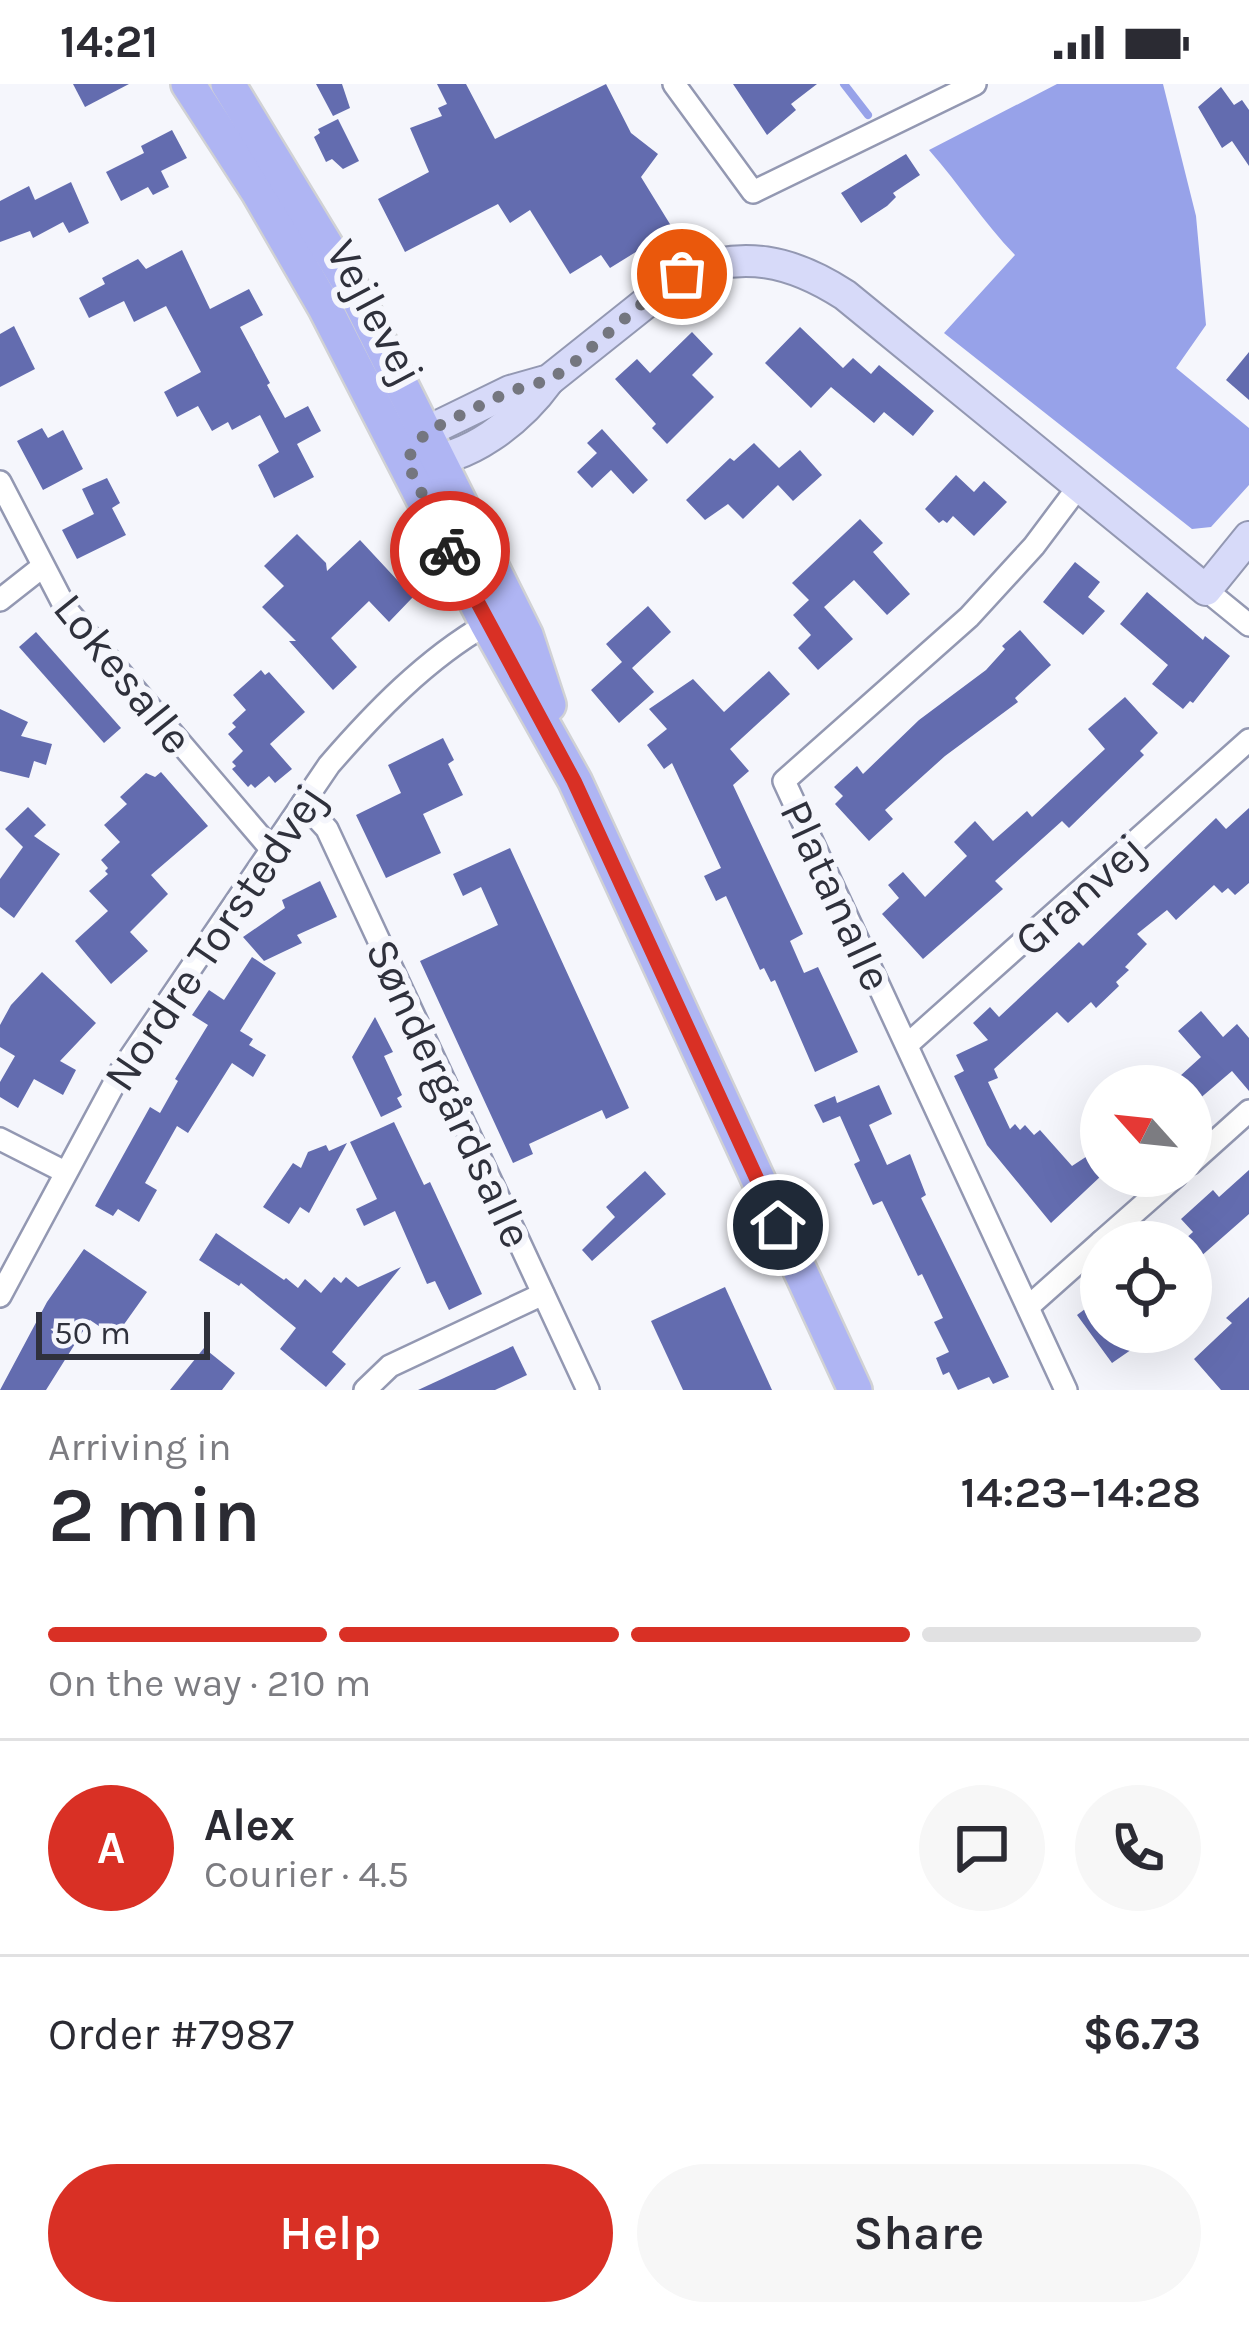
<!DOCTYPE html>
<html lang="en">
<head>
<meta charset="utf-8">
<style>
	:root { --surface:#fff; --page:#f7f7f7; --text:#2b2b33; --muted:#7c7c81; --line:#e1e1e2; --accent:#d93025 }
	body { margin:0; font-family:Karla,sans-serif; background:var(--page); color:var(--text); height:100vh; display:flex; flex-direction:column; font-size:45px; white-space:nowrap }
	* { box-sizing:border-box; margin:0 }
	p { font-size:39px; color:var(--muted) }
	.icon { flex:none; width:66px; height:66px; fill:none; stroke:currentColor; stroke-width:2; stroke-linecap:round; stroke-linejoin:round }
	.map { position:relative; height:1306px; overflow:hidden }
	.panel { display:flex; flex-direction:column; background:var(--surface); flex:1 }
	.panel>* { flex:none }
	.needle { width:78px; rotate:297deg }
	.tools { position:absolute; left:1080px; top:981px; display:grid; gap:24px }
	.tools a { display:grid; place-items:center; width:132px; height:132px; border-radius:50%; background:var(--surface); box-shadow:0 12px 48px #0002; font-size:60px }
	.scale { position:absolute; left:36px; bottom:30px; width:174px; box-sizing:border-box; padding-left:12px; border:6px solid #2f313c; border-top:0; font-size:33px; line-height:42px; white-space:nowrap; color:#2f313c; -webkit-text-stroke:9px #f5f6fc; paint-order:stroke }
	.pin { position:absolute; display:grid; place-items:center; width:102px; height:102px; color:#fff; margin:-51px; border:6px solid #fff; border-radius:50%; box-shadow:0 3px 12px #0007 }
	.courier { position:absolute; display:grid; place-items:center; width:120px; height:120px; margin:-60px; border:9px solid #d93025; border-radius:50%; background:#fff; color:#222; box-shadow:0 3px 15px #0007 }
	.head em { font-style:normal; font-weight:600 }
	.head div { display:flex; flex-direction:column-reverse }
	.head { display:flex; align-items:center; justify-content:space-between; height:204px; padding:0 48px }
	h1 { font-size:78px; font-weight:600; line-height:90px }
	.bar { display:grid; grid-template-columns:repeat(4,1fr); gap:18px 12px; align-content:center; height:144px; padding:0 48px }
	.bar i { height:15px; border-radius:9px; background:var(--line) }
	.bar .on { background:var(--accent) }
	.bar p { grid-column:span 4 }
	.line { display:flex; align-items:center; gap:30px; padding:0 48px; border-top:3px solid var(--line) }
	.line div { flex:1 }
	.round { display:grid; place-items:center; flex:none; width:126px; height:126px; border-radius:63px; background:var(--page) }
	.button { display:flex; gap:24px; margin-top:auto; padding:24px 48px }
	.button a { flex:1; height:138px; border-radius:72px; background:var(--accent); color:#fff; font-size:48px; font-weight:600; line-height:138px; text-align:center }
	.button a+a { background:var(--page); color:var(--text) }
	.status { display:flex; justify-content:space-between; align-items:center; height:84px; padding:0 60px; background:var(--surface); direction:ltr }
	.status svg { height:33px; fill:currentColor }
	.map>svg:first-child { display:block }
	.water { fill:#97a2e9 }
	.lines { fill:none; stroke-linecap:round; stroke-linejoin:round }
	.stream { stroke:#97a2e9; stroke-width:8 }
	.building { fill:#636caf }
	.street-casing { stroke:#9398b2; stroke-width:26 }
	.secondary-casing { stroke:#9398b2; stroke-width:34 }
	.primary-casing { stroke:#d1d2d4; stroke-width:38 }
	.street { stroke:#fff; stroke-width:21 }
	.secondary { stroke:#d7daf9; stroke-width:30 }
	.primary { stroke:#afb5f3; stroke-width:33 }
	.done { stroke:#74767f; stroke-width:12; stroke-dasharray:0 21.6 }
	.route { stroke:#d93025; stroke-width:15 }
	.labels { text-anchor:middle; stroke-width:12; stroke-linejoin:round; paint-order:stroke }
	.street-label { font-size:45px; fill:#2f313c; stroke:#f5f6fc }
</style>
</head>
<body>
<div class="status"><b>14:21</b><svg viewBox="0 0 49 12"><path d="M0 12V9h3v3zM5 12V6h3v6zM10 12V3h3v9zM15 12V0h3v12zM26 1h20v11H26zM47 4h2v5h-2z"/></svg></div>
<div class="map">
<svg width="1249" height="1306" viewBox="0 0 1249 1306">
	<rect width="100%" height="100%" fill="#f5f6fc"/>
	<path class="water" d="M1057,0H1163L1196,132L1206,241L1176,284L1249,344V401L1211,443L1192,445L944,249L1015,171C983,138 960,101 929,66Z"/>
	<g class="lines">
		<polyline class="stream" points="844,0 868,31"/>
	</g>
	<g class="building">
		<polygon points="73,0 129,0 85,23"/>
		<polygon points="316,0 342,0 350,24 333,32"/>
		<polygon points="437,0 466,0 495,55 606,0 631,49 658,70 641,93 673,145 610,184 601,171 570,190 530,126 510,139 498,120 405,168 378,115 429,88 410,44 442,32 438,24 447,20"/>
		<polygon points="733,0 817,0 791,20 796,26 767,51"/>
		<polygon points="1221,3 1234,21 1242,16 1249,26 1249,82 1232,57 1222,64 1198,23"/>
		<polygon points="338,35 359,77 343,85 332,75 326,78 314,53 320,49 318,45"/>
		<polygon points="172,46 187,74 161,87 169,103 153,111 148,103 121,117 106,88 144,69 141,62"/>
		<polygon points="906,70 920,91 893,109 896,113 887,122 861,139 841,109"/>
		<polygon points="71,98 89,139 69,149 63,138 33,154 30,147 0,158 0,117 29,102 35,116"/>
		<polygon points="182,166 210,225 249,205 263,231 240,243 270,299 267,301 285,334 308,322 321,347 297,360 314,393 274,414 258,381 279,368 260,331 232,346 228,338 212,347 198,322 177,333 164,308 201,288 166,222 134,238 124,217 89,234 79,214 105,200 102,194 138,175 146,185"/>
		<polygon points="14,242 35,285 0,303 0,250"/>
		<polygon points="800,243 843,284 853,274 871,290 879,281 934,327 913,352 884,328 874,339 831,303 811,324 765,279"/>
		<polygon points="692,248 713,270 692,291 714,313 667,360 652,344 656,340 615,295 637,275 650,289"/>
		<polygon points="1249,268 1249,316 1226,296"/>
		<polygon points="42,344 48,354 63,346 83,385 43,406 17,357"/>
		<polygon points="602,345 648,396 633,410 611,386 592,404 577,388 597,369 587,359"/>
		<polygon points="754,359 779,384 800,366 822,391 793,417 778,401 743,435 728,420 705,436 686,416 730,374 734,377"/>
		<polygon points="956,391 974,408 984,397 1007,418 974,452 953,432 947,439 943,436 939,439 925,425"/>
		<polygon points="107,394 120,419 112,424 126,451 77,475 62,446 94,430 82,405"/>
		<polygon points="860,435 883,459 873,468 910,510 887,531 854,496 824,523 853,555 818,586 798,564 811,551 793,531 809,516 792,499"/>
		<polygon points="297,450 326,479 327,487 360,456 413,513 389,538 369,517 331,554 357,583 333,606 289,557 296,557 262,523 284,502 264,482"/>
		<polygon points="1075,478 1100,498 1088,513 1105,527 1083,551 1043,518"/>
		<polygon points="1147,508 1203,556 1205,552 1230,572 1193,619 1190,617 1183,625 1152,600 1168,581 1120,540"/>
		<polygon points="648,522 671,548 632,584 654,608 619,639 591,606 622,578 606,560"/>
		<polygon points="1020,546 1051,581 1015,614 1018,618 945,672 885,726 893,735 869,757 835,720 843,712 834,703 857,682 863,690 919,636 986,586 1005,565 1002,562"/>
		<polygon points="36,548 121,644 104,659 19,563"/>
		<polygon points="261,586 265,591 269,588 305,628 270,660 292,685 275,699 269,692 255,704 251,700 248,703 232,685 236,682 232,678 243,667 228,650 236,643 232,639 246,626 233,611"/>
		<polygon points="769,587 790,610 730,665 749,687 733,701 803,850 790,857 804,889 818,883 858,968 815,988 775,896 771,898 764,884 760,886 726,812 716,817 704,792 721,784 672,679 664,685 647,661 667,645 649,625 693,595 724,628"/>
		<polygon points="1125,613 1158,649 1140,667 1144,671 1069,744 1062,737 995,797 1003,805 923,875 882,830 899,814 888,801 903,788 925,813 967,772 954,758 975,737 993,757 1027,727 1032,733 1105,665 1088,645"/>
		<polygon points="0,625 28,638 21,652 52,660 46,681 34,677 29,694 0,687"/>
		<polygon points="443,654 454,676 448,680 463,711 423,730 441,769 386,794 356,731 401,709 388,681"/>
		<polygon points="161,688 208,742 151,791 168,810 130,848 148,867 111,900 75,857 108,827 89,807 108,790 105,787 108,784 101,776 120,758 104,741 127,720 120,713 146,689 155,693"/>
		<polygon points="28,723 46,741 34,752 60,770 14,834 0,823 0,795 23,763 5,745"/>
		<polygon points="1249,724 1249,799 1235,811 1228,804 1222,809 1214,801 1176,836 1167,826 1137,850 1147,860 1125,883 1129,886 1116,898 1119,902 1096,924 1091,918 1068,939 1057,928 994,985 998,994 988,998 1010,1045 1015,1040 1020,1046 1025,1041 1034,1051 1040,1046 1072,1082 1101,1063 1101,1092 1051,1139 987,1061 954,992 964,987 956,971 988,956 973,939 990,923 999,933 1079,858 1083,862 1216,734 1226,745"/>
		<polygon points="510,764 629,1024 606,1035 602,1026 529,1060 533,1070 513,1079 420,877 498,841 481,803 463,812 453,790"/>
		<polygon points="320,797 337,833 297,851 302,859 264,877 243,853 285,824 282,816"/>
		<polygon points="252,873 276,889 240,947 253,955 249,961 266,971 253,993 232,979 188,1049 177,1042 145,1099 157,1106 139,1138 118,1125 113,1132 95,1122 150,1023 160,1029 178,997 175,995 208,941 192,931 209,906 224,916"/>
		<polygon points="42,888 96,939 60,977 76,986 63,1011 34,995 18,1024 0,1013 0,998 15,972 0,963 0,941 11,921"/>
		<polygon points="1201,927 1223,953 1237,940 1249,954 1249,1007 1232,987 1191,1022 1191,1002 1169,1002 1201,973 1178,947"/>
		<polygon points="375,933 393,968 384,972 402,1011 397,1014 402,1023 381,1033 352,973"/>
		<polygon points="879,1001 892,1030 869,1041 887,1081 910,1070 926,1111 921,1114 1009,1293 993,1300 989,1293 958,1306 949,1288 943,1291 936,1274 949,1268 934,1238 943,1234 922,1190 918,1192 882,1117 873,1121 854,1080 860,1077 840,1032 823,1039 814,1021 835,1012 837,1019"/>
		<polygon points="394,1038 424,1101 430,1098 482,1210 449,1226 435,1197 427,1200 395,1127 364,1142 356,1125 377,1115 350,1058"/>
		<polygon points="347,1059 309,1129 300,1123 289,1140 263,1123 293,1079 301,1084 308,1068 326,1061 329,1067"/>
		<polygon points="1249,1086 1249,1130 1191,1181 1191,1158 1184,1156 1193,1148 1181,1135 1213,1106 1219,1113"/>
		<polygon points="645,1087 666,1110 592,1177 582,1166 615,1133 606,1123"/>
		<polygon points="216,1149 284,1196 286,1194 298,1204 305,1195 321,1209 334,1193 341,1199 346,1193 358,1203 401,1183 332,1268 346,1280 326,1303 280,1265 296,1244 241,1199 239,1202 199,1176"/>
		<polygon points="84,1165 147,1208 115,1253 90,1236 46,1306 0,1306 47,1218"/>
		<polygon points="725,1203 772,1306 683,1306 651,1237"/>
		<polygon points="1101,1213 1101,1248 1128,1248 1138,1261 1112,1279 1077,1231"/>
		<polygon points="1249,1213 1249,1306 1221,1306 1194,1275 1232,1239 1226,1234"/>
		<polygon points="513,1262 527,1291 495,1306 418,1306"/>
		<polygon points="204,1264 235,1289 222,1306 170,1306"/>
	</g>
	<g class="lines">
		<defs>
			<g id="street">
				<polyline points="674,0 753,108 975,0"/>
				<polyline points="0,398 66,525 271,765"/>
				<polyline points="1206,506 1249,541"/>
				<polyline points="0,516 42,483"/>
				<polyline points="303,719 327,745 588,1306"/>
				<polyline points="907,961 1249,656"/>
				<polyline points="0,1055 65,1088"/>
				<polyline points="1191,1079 1249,1027"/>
				<polyline points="1101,1158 1176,1092"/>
				<path d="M0,1212L121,987L329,681C374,629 426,575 487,540"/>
				<polyline points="1028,1223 1101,1158"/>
				<polyline points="365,1306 390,1282 543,1210"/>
				<polyline points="1066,1306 784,697 969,533 1034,462 1079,402"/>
			</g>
			<g id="secondary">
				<path d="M413,368L426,348L510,307L549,296L682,190C743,166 791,176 845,211L1206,506L1249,453"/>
				<path d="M417,377C468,378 520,336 549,296"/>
			</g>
			<g id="primary">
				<polyline points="188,0 258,108 325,224 487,540 575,697 855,1306"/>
				<polyline points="228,0 357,212 526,551 549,621"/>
			</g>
		</defs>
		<use href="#street" class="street-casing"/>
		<use href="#secondary" class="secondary-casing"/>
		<use href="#primary" class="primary-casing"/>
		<use href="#street" class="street"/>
		<use href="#secondary" class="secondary"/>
		<use href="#primary" class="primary"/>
	</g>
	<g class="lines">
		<polyline class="done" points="450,467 406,377 426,348 510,307 549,296 569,283 659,205 682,190"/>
		<polyline class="route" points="450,467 574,697 778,1141"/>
	</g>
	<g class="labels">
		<g class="street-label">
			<text transform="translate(376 228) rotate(62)" y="16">Vejlevej</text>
			<text transform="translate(124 589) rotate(51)" y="16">Lokesalle</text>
			<text transform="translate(1079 810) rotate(-42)" y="16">Granvej</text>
			<text transform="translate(837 811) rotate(65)" y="16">Platanalle</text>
			<text transform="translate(214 853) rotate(-56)" y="16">Nordre Torstedvej</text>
			<text transform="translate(450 1009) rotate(65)" y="16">Søndergårdsalle</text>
		</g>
	</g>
</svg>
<div class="tools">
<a><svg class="needle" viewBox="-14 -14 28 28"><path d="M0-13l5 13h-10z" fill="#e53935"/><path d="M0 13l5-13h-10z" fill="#7c7c81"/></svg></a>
<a><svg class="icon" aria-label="locate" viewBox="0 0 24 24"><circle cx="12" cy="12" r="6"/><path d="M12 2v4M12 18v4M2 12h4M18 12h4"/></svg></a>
</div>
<div class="scale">50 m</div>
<div class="pin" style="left:682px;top:190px;background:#ea580c"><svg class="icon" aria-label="bag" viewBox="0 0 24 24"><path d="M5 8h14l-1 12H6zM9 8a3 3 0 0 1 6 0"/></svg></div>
<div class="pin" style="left:778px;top:1141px;background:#1f2937"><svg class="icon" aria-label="home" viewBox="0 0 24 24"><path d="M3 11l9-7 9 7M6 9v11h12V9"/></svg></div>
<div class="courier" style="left:450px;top:467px"><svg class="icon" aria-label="bike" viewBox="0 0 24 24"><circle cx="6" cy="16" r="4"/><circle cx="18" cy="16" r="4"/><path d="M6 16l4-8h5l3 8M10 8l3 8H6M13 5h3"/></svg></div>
</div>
<section class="panel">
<div class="head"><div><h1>2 min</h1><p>Arriving in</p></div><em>14:23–14:28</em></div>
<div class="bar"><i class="on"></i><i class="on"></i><i class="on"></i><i></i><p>On the way · 210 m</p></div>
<div class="line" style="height:216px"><b class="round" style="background:var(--accent);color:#fff">A</b><div><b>Alex</b><p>Courier · 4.5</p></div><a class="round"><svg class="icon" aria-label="chat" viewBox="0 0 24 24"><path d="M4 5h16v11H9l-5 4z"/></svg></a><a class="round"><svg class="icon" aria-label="phone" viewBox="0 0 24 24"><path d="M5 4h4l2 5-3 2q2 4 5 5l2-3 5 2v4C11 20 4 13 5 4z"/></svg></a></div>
<div class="line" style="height:156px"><div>Order #7987</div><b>$6.73</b></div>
<div class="button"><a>Help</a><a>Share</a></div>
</section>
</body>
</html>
